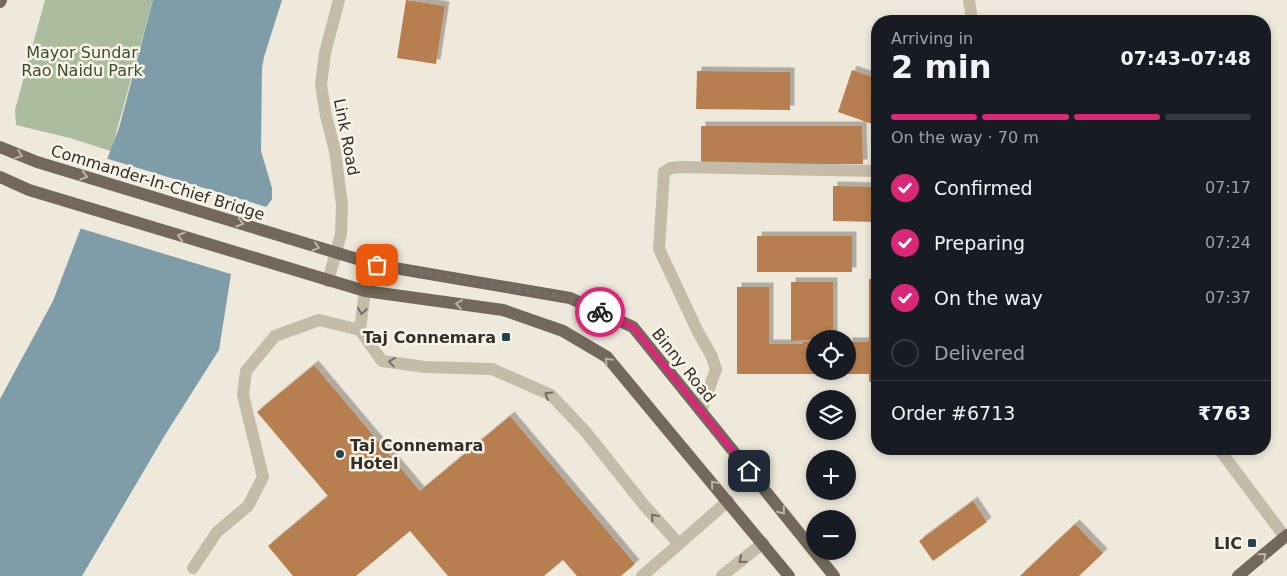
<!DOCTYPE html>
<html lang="en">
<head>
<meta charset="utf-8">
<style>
	:root { --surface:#171b24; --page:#242831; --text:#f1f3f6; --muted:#9ea1a6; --line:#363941; --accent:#db2777 }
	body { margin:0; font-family:"DejaVu Sans",sans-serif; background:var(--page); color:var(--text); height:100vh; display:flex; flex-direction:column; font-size:19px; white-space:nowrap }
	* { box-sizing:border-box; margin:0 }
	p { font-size:16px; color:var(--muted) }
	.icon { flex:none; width:28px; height:28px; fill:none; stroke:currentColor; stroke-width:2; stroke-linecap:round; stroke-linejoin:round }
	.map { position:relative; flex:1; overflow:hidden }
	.details { position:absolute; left:871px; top:15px; width:400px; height:440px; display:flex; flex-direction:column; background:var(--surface); border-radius:20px; box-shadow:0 2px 8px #0003 }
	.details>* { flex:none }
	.controls { position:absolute; left:806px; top:330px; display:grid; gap:10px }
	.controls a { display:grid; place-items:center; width:50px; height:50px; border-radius:50%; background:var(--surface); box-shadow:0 2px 8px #0003; font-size:25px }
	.pin { position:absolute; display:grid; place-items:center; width:42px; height:42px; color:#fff; margin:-21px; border-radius:10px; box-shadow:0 2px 8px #0006 }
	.courier { position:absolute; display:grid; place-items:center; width:50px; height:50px; margin:-25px; border:4px solid #db2777; border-radius:50%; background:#fff; color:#222; box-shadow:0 1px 6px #0007 }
	.overview em { font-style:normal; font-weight:800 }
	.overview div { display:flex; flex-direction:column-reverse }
	.overview { display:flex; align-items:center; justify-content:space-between; height:85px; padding:0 20px }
	h1 { font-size:32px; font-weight:800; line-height:38px }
	.bar { display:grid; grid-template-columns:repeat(4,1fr); gap:8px 5px; align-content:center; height:60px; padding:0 20px }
	.bar i { height:6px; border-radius:4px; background:var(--line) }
	.bar .on { background:var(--accent) }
	.bar p { grid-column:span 4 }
	.line { display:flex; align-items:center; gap:12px; padding:0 20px; border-top:1px solid var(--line) }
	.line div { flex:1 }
	ol { padding:0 20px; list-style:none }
	li { display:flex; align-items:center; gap:15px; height:55px }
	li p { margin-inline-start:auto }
	li .icon { padding:5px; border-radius:50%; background:var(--accent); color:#fff; stroke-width:4 }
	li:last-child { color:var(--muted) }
	li i { width:28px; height:28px; border:2px solid var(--line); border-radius:50% }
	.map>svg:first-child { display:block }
	.green { fill:#abbb9d }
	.water { fill:#7e9da8 }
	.pier { fill:#eee9db }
	.building { fill:#b77f50; filter:url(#shadow) }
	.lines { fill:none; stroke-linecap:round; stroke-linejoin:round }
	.minor { stroke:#c5bba9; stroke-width:12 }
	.major { stroke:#73685b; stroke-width:12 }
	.oneway { stroke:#bcb4a8 }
	.oneway2 { stroke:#756d62 }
	.done { stroke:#746f67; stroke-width:5; stroke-dasharray:0 9 }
	.route { stroke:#db2777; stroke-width:6 }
	.poi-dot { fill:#22434f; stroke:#f7f3e7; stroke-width:2 }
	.labels { text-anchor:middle; stroke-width:5; stroke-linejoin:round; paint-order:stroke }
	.park-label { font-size:16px; fill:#3c4e2f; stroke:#f7f3e7 }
	.street-label { font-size:16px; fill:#332e28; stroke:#f7f3e7 }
	.poi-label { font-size:16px; font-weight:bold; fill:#332e28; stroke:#f7f3e7; text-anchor:end }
</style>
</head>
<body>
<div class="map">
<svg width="1287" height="576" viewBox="0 0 1287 576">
	<defs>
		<filter id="shadow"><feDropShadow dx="4.5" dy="-4.5" stdDeviation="0" flood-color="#0004"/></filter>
	</defs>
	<rect width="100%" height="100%" fill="#eee9db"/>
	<polygon class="green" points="45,0 153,0 111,151 70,138 16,125 15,110"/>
	<polygon class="water" points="153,0 282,0 264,57 262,68 261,151 272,188 272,199 245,237 231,274 219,350 165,435 82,576 0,576 0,399 53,301 119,128"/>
	<polygon class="pier" points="105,158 270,208 247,238 234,275 79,228"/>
	<g class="building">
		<polygon points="406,0 445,6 436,64 397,58"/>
		<polygon points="852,70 878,79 878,126 838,112"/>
		<polygon points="697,71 790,72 790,110 696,109"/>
		<polygon points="701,126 862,126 863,164 701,164"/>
		<polygon points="833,186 878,187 878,222 833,221"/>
		<rect x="757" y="236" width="95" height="36"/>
		<polygon points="869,279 878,279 878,382 869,382 869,374 737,374 737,287 769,287 769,344 803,344 803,342 815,342 815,371 848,371 848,342 869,342"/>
		<polygon points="791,282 833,282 833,339 791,341"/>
		<polygon points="314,365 420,491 510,416 635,564 621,576 577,576 563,560 544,576 448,576 410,531 356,576 293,576 268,546 328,496 257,412"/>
		<polygon points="973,501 987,522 933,561 919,541"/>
		<polygon points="1075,524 1103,553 1079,576 1020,576"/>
	</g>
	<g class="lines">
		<g class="minor">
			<polyline points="969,0 972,21"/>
			<polyline points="328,281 341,234 342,205 335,151 326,116 321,85 325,53 339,0"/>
			<polyline points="365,291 360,330 382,361 425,367 492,369 551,395 585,431 644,505 679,544 728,501"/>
			<polyline points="701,411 716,369 711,355 698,332 659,249 664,172 671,168 682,167 878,171"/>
			<polyline points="1219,449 1285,537"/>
			<polyline points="193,568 217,532 248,506 263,477 243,395 246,371 275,336 319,320 360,330"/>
			<polyline points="642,576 679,544"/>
			<polyline points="722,576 763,543"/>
		</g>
		<g class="major">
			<polyline points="0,2 1,0"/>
			<polyline points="0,147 37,162 377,265 570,298 633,327 834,576"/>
			<polyline points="0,177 29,190 365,291 503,310 563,331 607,357 789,576"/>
			<polyline points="1238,576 1287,535"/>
		</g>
	</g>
	<defs><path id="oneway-chevron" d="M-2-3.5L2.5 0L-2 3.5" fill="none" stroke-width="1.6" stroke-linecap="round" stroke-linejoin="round" transform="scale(1.25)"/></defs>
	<g class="oneway">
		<use href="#oneway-chevron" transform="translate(19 155) rotate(21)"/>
		<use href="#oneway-chevron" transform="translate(84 176) rotate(17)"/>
		<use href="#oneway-chevron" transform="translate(240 223) rotate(17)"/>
		<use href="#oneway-chevron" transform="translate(181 236) rotate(-163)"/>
		<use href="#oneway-chevron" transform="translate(316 247) rotate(17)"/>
		<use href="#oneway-chevron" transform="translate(459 304) rotate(-171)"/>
		<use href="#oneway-chevron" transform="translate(608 361) rotate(-135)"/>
		<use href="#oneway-chevron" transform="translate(714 484) rotate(-130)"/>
		<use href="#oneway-chevron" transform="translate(782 511) rotate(51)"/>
		<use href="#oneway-chevron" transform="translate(1263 556) rotate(-40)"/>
	</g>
	<g class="oneway2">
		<use href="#oneway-chevron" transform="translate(362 311) rotate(98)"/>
		<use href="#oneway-chevron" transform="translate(392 362) rotate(-173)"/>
		<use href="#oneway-chevron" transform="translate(548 395) rotate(-148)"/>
		<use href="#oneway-chevron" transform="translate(654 517) rotate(-132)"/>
		<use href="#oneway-chevron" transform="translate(742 560) rotate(141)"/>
	</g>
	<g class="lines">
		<polyline class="done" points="377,265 570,298 600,312"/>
		<polyline class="route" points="600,312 633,327 749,471"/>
	</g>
	<g class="poi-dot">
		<rect x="501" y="332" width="10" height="10" rx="2.5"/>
		<circle cx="340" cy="454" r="5"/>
		<rect x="1247" y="538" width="10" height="10" rx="2.5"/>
	</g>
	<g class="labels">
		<g class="park-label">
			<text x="82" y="58">Mayor Sundar<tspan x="82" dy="18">Rao Naidu Park</tspan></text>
		</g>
		<g class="street-label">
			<text transform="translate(347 137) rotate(79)" y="6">Link Road</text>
			<text transform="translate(158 182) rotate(17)" y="6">Commander-In-Chief Bridge</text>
			<text transform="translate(684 365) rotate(51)" y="6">Binny Road</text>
		</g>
		<g class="poi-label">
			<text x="496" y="343">Taj Connemara</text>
			<text x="350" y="451" text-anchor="start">Taj Connemara<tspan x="350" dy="18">Hotel</tspan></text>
			<text x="1242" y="549">LIC</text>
		</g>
	</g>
</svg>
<div class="controls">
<a><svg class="icon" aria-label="locate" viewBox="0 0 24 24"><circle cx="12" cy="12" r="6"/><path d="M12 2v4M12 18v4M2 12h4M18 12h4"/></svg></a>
<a><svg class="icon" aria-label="layers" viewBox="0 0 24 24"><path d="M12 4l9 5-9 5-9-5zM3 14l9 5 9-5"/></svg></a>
<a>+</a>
<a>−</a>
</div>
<div class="pin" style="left:377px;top:265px;background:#ea580c"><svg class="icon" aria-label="bag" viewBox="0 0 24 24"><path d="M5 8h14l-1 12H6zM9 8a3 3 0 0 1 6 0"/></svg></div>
<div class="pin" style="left:749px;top:471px;background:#1f2937"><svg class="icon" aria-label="home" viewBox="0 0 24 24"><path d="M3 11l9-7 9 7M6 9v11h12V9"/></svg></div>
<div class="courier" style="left:600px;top:312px"><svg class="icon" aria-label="bike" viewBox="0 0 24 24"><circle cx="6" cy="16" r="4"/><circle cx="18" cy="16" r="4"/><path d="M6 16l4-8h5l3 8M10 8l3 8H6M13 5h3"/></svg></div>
<section class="details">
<div class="overview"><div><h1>2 min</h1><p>Arriving in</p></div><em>07:43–07:48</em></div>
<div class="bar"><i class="on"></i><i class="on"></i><i class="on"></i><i></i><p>On the way · 70 m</p></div>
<ol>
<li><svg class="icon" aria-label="check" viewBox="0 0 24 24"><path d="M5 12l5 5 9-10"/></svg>Confirmed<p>07:17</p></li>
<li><svg class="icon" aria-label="check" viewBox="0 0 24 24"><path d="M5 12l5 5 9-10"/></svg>Preparing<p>07:24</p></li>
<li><svg class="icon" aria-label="check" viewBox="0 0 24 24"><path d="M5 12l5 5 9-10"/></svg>On the way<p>07:37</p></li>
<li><i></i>Delivered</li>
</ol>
<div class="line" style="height:65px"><div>Order #6713</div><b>₹763</b></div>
</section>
</div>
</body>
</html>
